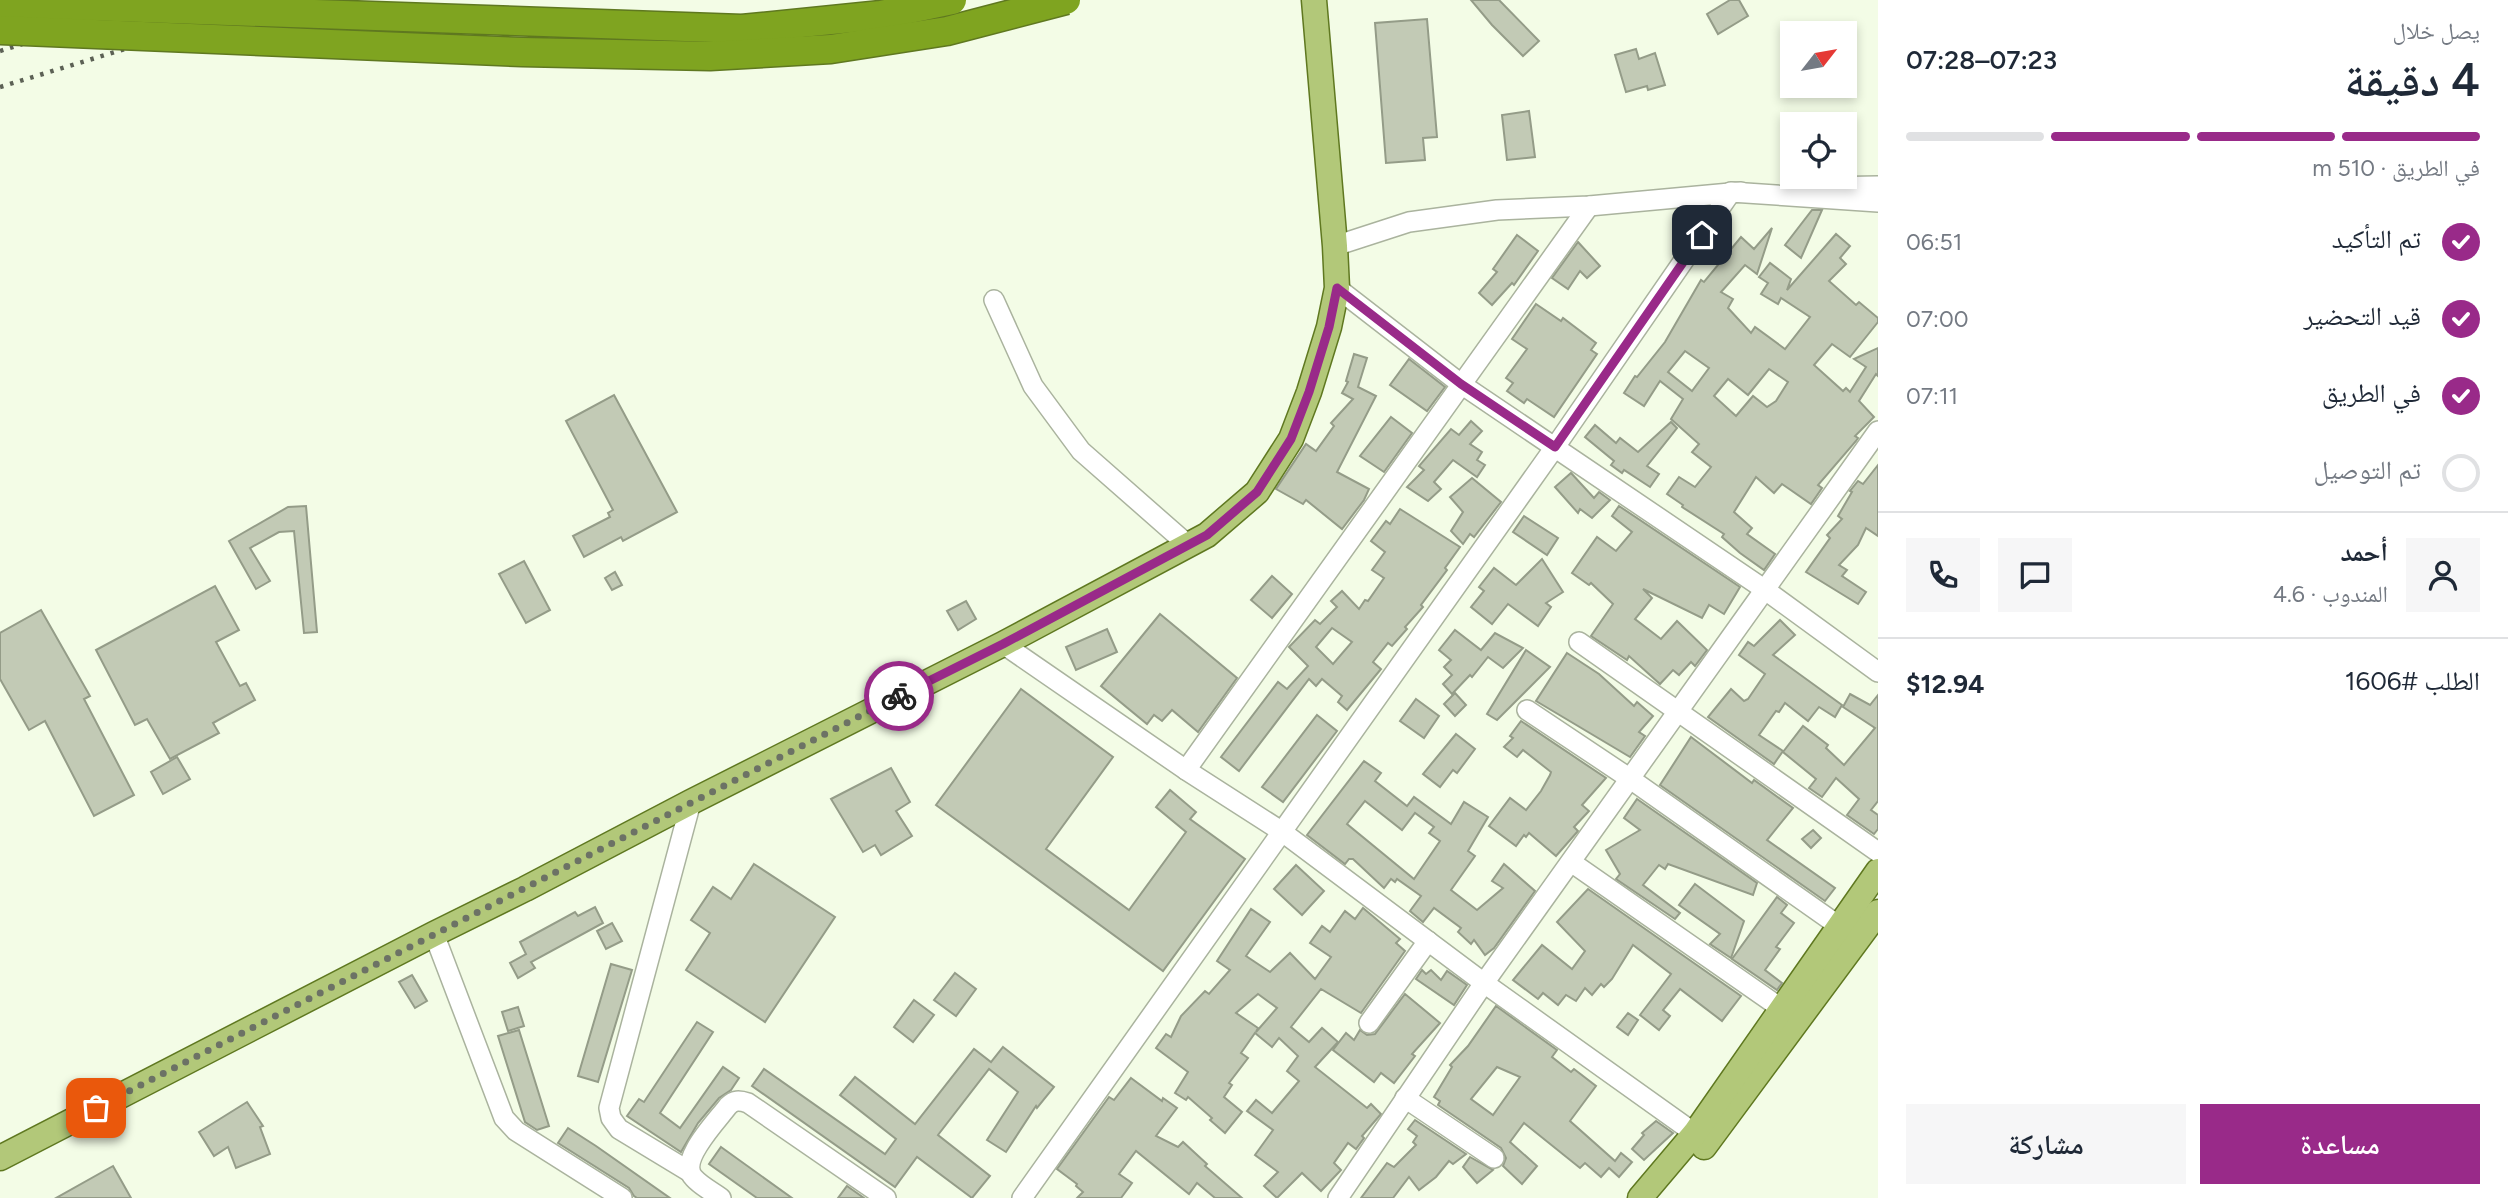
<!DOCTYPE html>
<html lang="ar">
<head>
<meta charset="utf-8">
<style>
	:root { --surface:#fff; --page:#f6f6f7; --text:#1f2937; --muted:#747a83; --line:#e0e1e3; --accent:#992a89 }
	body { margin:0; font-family:Figtree,"Noto Naskh Arabic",sans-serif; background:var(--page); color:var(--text); direction:rtl; height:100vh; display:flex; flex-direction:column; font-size:26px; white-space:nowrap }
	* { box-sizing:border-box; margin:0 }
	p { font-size:23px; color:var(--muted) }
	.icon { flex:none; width:38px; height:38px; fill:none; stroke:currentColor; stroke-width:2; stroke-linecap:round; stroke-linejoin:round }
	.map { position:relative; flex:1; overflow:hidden; direction:ltr }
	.details { display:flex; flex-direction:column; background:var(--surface); width:630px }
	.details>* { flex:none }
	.needle { width:46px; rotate:59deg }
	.buttons { position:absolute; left:1780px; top:21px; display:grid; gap:14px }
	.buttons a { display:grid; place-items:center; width:77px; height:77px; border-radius:0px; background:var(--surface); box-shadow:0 4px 10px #0003; font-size:35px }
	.pin { position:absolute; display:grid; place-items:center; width:60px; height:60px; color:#fff; margin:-30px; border-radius:14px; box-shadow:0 4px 10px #0006 }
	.courier { position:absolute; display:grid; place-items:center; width:70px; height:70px; margin:-35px; border:5px solid #992a89; border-radius:50%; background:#fff; color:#222; box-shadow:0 2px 9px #0007 }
	.summary em { font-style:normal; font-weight:600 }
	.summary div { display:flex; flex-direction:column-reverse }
	.summary { display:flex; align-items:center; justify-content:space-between; height:119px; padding:0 28px }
	h1 { font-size:46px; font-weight:600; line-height:52px }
	.bar { display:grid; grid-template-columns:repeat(4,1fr); gap:10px 7px; align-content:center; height:84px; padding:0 28px }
	.bar i { height:9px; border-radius:5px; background:var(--line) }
	.bar .on { background:var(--accent) }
	.bar p { grid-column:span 4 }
	.line { display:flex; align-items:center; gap:18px; padding:0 28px; border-top:2px solid var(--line) }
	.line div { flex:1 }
	.round { display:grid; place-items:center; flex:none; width:74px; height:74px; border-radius:0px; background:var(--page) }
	ol { padding:0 28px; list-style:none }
	li { display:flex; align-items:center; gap:21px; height:77px }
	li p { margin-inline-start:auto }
	li .icon { padding:7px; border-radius:50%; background:var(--accent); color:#fff; stroke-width:4 }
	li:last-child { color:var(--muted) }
	li i { width:38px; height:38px; border:4px solid var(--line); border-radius:50% }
	.button { display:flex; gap:14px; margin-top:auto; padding:14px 28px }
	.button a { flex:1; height:80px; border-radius:0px; background:var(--accent); color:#fff; font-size:28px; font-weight:600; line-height:80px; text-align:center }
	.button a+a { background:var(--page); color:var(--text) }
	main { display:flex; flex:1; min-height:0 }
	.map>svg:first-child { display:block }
	.building { fill:#c2cab5; stroke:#949c88; stroke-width:2; fill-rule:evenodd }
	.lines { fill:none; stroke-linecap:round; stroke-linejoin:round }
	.minor-casing { stroke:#aab39e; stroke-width:22 }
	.major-casing { stroke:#5f7820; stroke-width:27 }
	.minor { stroke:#fff; stroke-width:19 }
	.major { stroke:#b2c879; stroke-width:24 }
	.rail { stroke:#5c6155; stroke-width:4.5; stroke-dasharray:3.5 7; stroke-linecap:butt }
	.highway-bridge-casing { stroke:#5f7820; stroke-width:31; stroke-linecap:butt }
	.highway-bridge { stroke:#7fa420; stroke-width:28 }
	.done { stroke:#6c7265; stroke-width:7; stroke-dasharray:0 12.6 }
	.route { stroke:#992a89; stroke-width:9 }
</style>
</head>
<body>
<main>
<section class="details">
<div class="summary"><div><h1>4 دقيقة</h1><p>يصل خلال</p></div><em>07:23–07:28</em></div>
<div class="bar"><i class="on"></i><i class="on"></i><i class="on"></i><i></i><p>في الطريق · 510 m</p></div>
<ol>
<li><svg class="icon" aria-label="check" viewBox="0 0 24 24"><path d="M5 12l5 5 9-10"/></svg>تم التأكيد<p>06:51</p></li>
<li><svg class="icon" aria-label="check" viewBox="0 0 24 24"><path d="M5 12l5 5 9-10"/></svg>قيد التحضير<p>07:00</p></li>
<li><svg class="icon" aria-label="check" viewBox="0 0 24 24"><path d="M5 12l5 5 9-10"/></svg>في الطريق<p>07:11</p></li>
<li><i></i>تم التوصيل</li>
</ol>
<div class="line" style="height:126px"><a class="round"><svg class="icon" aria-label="person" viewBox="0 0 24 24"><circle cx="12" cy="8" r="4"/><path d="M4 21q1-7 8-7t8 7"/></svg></a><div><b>أحمد</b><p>المندوب · 4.6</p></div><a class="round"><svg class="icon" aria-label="chat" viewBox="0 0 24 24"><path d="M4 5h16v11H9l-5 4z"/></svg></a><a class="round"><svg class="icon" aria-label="phone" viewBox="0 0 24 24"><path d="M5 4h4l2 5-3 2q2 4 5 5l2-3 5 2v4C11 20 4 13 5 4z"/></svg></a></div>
<div class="line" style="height:91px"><div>الطلب #1606</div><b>$12.94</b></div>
<div class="button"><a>مساعدة</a><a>مشاركة</a></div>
</section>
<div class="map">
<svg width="1878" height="1198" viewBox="0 0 1878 1198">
	<rect width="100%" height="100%" fill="#f3fce6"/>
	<g class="building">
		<polygon points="1471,0 1499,0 1539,41 1523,56 1492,25"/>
		<polygon points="1730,0 1739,0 1748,16 1718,34 1707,14"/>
		<polygon points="1427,19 1437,137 1423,138 1425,160 1386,163 1375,23"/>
		<polygon points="1636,49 1639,59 1655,53 1665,85 1648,90 1647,86 1626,92 1615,55"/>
		<polygon points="1529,111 1535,157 1507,160 1502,115"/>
		<polygon points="1812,210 1822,210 1801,258 1785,245"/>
		<path d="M1772,228L1757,274L1745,265L1721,292L1733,299L1728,308L1751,333L1755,327L1785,349L1810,317L1781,298L1778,304L1761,294L1768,283L1759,277L1770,263L1791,279L1787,290L1836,234L1850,246L1840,258L1846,264L1829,281L1856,305L1859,302L1878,318V322L1850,357L1832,344L1814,365L1843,391L1846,388L1850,392L1866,367L1854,359L1878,348V376L1876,374L1859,401L1874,417L1855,436L1858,438L1856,441L1818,485L1822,488L1811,504L1782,484L1774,493L1756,477L1734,512L1752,528L1747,534L1775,554L1764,570L1740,553L1722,537L1724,534L1682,507L1683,505L1667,494L1679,477L1695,487L1711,467L1692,452L1699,444L1671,419L1683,399L1660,381L1644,406L1624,393L1635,376L1637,377L1665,342L1701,280L1704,282L1741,237L1754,249ZM1685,351L1709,368L1692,391L1668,372ZM1769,369L1788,382L1776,401L1767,407L1753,396L1736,416L1714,396L1728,379L1748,395Z"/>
		<polygon points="1517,235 1538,251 1514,285 1512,283 1492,305 1479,293 1497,272 1493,269"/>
		<polygon points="1578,242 1600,266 1587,278 1580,271 1568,289 1552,278"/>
		<polygon points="1536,304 1561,321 1563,318 1596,343 1591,350 1597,354 1554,417 1527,399 1524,403 1507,391 1513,383 1506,378 1527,349 1512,339"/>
		<polygon points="1354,354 1367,358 1358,387 1376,396 1337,472 1369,489 1364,500 1342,529 1306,500 1303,504 1276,489 1306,444 1316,451 1334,426 1331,423 1353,399 1342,393 1348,382 1346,381"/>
		<polygon points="1409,359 1445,387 1427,411 1390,385"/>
		<polygon points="614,395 677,512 623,541 621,537 584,557 573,536 610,517 608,513 613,510 566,421"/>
		<polygon points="1391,417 1412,433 1384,472 1360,456"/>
		<polygon points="1471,421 1482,431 1470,444 1482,452 1477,460 1485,465 1477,477 1453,460 1434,482 1441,489 1428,501 1407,487 1424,470 1419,466 1451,429 1459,435"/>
		<polygon points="1671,422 1677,428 1647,466 1659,474 1650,487 1624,470 1622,473 1611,465 1614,461 1585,437 1595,425 1616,443 1620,438 1638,452"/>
		<polygon points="1878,465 1878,536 1866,528 1858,545 1839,565 1847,570 1842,576 1866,592 1858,604 1806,572 1830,538 1827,535 1842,519 1838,516 1852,492 1850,491 1858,481 1863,484"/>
		<polygon points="1571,473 1594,498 1599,492 1610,500 1592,518 1580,509 1578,513 1555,487"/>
		<polygon points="1472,478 1501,502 1474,537 1470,534 1463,544 1451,531 1463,512 1450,497"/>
		<polygon points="306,506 317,632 304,633 294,531 279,532 250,548 270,581 256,589 229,541 288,507"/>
		<polygon points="1619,506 1740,587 1724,614 1709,605 1702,618 1643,589 1652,598 1635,619 1661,639 1677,621 1707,650 1695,666 1691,662 1679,675 1673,670 1660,684 1629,656 1627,660 1591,636 1613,604 1591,583 1589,585 1572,573 1597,537 1616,551 1632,532 1612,516"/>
		<path d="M1400,509L1460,547L1445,568L1447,570L1421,605L1423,607L1405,627L1407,629L1392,646L1388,643L1373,662L1381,669L1347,710L1338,702L1342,696L1322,679L1316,686L1309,679L1239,771L1221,757L1278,682L1287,689L1308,666L1289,647L1315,620L1320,624L1337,607L1331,601L1342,591L1359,609L1365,600L1368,601L1384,578L1372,570L1385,552L1371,541L1386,521L1390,524ZM1332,628L1352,642L1333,664L1316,647Z"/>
		<polygon points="1524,516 1558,538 1547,555 1513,532"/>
		<polygon points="1542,559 1563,592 1546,603 1551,607 1538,626 1508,604 1492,624 1471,607 1484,591 1479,587 1494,568 1516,585"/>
		<polygon points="524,561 550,610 526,623 499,574"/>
		<polygon points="615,572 622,585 612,590 605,578"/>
		<polygon points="1272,576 1292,594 1272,618 1251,600"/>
		<polygon points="215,586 239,630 216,642 240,686 246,683 255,700 213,723 219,733 170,759 147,719 135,725 96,650"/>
		<polygon points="966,601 976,619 958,630 947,611"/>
		<polygon points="41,610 90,696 84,699 134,795 94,816 45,721 29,730 0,679 0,633"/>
		<polygon points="1160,614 1237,678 1198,732 1172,710 1162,721 1154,715 1147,724 1101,686"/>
		<polygon points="1780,620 1795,635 1773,655 1842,705 1835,717 1819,707 1808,721 1785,703 1779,712 1776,711 1759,735 1783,751 1774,764 1708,717 1731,689 1744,701 1748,699 1765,674 1739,655 1748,642 1754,646"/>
		<polygon points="1107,629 1117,652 1076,670 1066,647"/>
		<polygon points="1455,630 1481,650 1495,633 1523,648 1503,668 1488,657 1472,677 1470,675 1452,694 1443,684 1452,675 1444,667 1451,660 1439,650"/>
		<polygon points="1526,650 1550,667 1497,720 1487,714"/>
		<polygon points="1567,653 1599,674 1634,706 1637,702 1653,716 1639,732 1645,736 1630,757 1536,701"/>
		<polygon points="1021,689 1113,757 1046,849 1129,910 1186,832 1156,807 1170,790 1196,812 1190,819 1245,859 1163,971 936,805"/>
		<polygon points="1455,693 1466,705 1455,716 1444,704"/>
		<polygon points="1850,694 1870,705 1878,695 1878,801 1871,810 1878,815 1878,829 1874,834 1847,815 1859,799 1836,778 1822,797 1809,788 1816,779 1783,752 1803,726 1828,745 1826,748 1844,765 1875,728 1843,707"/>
		<polygon points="1416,699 1439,716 1424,738 1400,721"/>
		<polygon points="1317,715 1337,731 1283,802 1262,787"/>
		<polygon points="1521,721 1606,778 1582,805 1589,811 1574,827 1578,831 1556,856 1529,833 1526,837 1524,835 1516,846 1489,826 1510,798 1526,810 1541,791 1550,775 1551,772 1523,750 1517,757 1504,747 1513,738 1510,736"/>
		<polygon points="1456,734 1475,749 1457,773 1453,770 1440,787 1423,774"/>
		<polygon points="1691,737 1752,783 1754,780 1793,808 1767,840 1835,888 1825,901 1660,785"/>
		<polygon points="177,757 190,779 163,794 151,772"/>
		<path d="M1364,761L1381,773L1375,781L1407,806L1414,797L1451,824L1464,802L1488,817L1468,851L1475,856L1451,890L1477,910L1503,888L1492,881L1504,864L1535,891L1494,948L1485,955L1474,940L1471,944L1458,932L1461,928L1434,908L1423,922L1410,911L1421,896L1397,879L1395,882L1391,879L1384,888L1353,859H1349L1345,864L1307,835ZM1365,801L1402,830L1415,813L1434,827L1429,833L1440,841L1414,879L1347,824Z"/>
		<polygon points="891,768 910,802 896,811 912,836 881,855 875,845 863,852 831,799"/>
		<polygon points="1637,799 1757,883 1753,895 1668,864 1665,869 1659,865 1643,885 1680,913 1675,919 1616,879 1620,874 1606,850 1640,830 1624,818"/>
		<polygon points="1813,830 1821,838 1811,848 1802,839"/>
		<polygon points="754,864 835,917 765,1022 686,970 710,933 691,920 713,887 731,899"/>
		<polygon points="1296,865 1324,891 1302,915 1274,889"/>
		<polygon points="1695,884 1744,921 1731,958 1710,944 1720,934 1679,905"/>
		<polygon points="1588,889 1741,996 1722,1021 1680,989 1663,1010 1670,1016 1659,1030 1640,1015 1671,974 1633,945 1612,979 1604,987 1601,984 1592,995 1585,988 1576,1001 1566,995 1558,1005 1543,993 1538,999 1513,980 1542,945 1572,969 1585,951 1557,922"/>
		<polygon points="1777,897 1787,905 1781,913 1794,923 1776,947 1780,949 1765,970 1782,983 1777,990 1732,959"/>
		<polygon points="595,907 603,923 531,962 535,968 518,978 510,963 526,954 520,942 575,912 578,916"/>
		<path d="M1363,908L1400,939L1396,943L1405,951L1361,1013L1321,989L1291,1027L1309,1042L1322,1028L1338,1042L1315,1067L1367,1108L1371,1104L1381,1114L1362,1136L1364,1138L1356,1149L1348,1143L1334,1163L1341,1170L1321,1191L1302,1173L1277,1198L1264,1186L1278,1172L1255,1155L1273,1130L1247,1111L1256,1100L1272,1113L1299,1081L1287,1071L1298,1056L1279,1038L1272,1047L1255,1033L1241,1053L1248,1058L1229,1083L1232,1085L1224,1097L1242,1112L1225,1133L1210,1120L1212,1118L1188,1097L1186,1100L1175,1093L1188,1072L1156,1048L1166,1034L1171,1037L1181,1016L1205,991L1209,994L1230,970L1217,961L1251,909L1270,922L1246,956L1270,972L1290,953L1315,979L1331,957L1310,943L1322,926L1330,932L1345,911L1355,919ZM1258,994L1277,1008L1256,1032L1258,1028L1236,1013Z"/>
		<polygon points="612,923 622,941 606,949 597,931"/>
		<polygon points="611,964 632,970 598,1082 578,1076"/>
		<polygon points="1422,970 1426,974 1431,970 1441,980 1447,971 1467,985 1454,1005 1416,979"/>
		<polygon points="955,973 976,989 956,1016 934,1000"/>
		<polygon points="412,975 427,1001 415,1008 399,982"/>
		<polygon points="1405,994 1440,1023 1412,1054 1415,1056 1394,1083 1381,1073 1374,1082 1333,1050 1346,1033 1354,1040 1360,1030 1367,1035 1375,1034"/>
		<polygon points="914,1000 934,1015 913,1042 894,1027"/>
		<path d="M1496,1006L1557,1050L1552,1057L1571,1072L1574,1069L1596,1086L1570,1121L1615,1161L1621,1153L1632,1162L1619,1177L1609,1168L1601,1177L1585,1163L1580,1168L1524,1123L1510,1142L1537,1166L1522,1184L1503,1166L1506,1158L1501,1148L1438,1105L1440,1101L1434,1097L1452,1067L1450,1065L1468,1046ZM1497,1067L1520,1077L1493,1115L1471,1099Z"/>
		<polygon points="518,1007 524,1026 508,1031 502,1012"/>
		<polygon points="1628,1013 1638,1020 1628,1035 1617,1027"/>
		<polygon points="697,1022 713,1032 660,1113 680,1128 723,1067 739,1078 731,1090 719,1098 698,1123 681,1152 627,1116 639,1099 644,1102"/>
		<polygon points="519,1030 549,1126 537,1130 525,1122 498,1036"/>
		<polygon points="1003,1047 1054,1087 1037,1108 1036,1106 1006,1152 987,1140 1018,1092 989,1069 938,1135 990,1176 972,1198 917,1157 895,1187 752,1086 764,1069 885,1154 896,1139 840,1095 855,1077 915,1124 974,1049 991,1062"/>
		<polygon points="1131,1078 1162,1101 1163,1098 1177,1108 1156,1136 1178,1147 1183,1142 1207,1164 1205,1166 1242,1198 1215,1198 1197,1183 1189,1194 1136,1151 1119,1174 1132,1183 1121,1198 1077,1198 1083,1192 1076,1186 1077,1184 1057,1169 1109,1097 1114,1100"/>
		<polygon points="247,1102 263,1126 260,1127 270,1154 236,1168 228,1147 214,1156 199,1132"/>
		<polygon points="1415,1120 1466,1154 1453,1164 1449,1161 1436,1177 1419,1190 1409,1177 1393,1198 1361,1198 1387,1163 1394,1167 1416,1145 1413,1142 1417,1136 1408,1129"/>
		<polygon points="1656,1121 1673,1133 1644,1160 1632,1149 1644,1135 1642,1133"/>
		<polygon points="568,1128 596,1146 670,1198 637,1198 634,1196 629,1188 558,1143"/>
		<polygon points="721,1147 792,1198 757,1198 709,1164"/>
		<polygon points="1470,1157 1493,1170 1477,1183 1463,1167"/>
		<polygon points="113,1166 131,1198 56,1198"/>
		<polygon points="847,1186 864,1198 838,1198"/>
	</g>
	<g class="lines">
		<defs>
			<g id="minor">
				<polyline points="1820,187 1878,186"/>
				<polyline points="1335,246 1409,222 1497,210 1589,206 1741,192"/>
				<polyline points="1337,288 1461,384 1764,589 1878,672"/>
				<polyline points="994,300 1033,386 1081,451 1188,545"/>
				<polyline points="1579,642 1878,852"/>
				<polyline points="1003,644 1186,770 1281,831 1484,983 1704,1140"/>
				<polyline points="1527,710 1629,778 1839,926"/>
				<polyline points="1186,770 1589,206"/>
				<polyline points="1571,862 1782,1009"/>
				<polyline points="434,934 504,1118 516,1131 622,1198"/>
				<polyline points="1369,1023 1428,941"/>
				<polyline points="1405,1098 1494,1158"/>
				<polyline points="690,1172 619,1129 611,1118 609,1108 691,802"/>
				<path d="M721,1198C713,1192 701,1186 694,1178C677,1161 717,1121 728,1106C734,1100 739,1100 748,1103L886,1198"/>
				<polyline points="1022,1198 1555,447 1731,192 1878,202"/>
				<polyline points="1338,1198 1484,983 1878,431"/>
			</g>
			<g id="major">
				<polyline points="1704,1147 1878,912"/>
				<polyline points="0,1158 434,934 525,889 691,802 1003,644 1207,535 1257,492 1291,439 1309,392 1329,327 1337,288 1335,246 1314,0"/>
				<polyline points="1640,1198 1695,1133 1878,871"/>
			</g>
		</defs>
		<use href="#minor" class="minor-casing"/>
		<use href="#major" class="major-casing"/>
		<use href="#minor" class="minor"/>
		<use href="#major" class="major"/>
		<g class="rail">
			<polyline points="0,51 163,0"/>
			<polyline points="0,87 286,0"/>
		</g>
		<defs>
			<g id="highway-bridge">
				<polyline points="0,7 87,6 742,29 881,15 952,0"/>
				<polyline points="0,30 522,52 710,56 831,49 947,31 1066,0"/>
			</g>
		</defs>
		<use href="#highway-bridge" class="highway-bridge-casing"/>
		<use href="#highway-bridge" class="highway-bridge"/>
	</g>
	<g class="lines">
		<polyline class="done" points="96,1108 899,696"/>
		<polyline class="route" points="899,696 1003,644 1207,535 1257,492 1291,439 1309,392 1329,327 1337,288 1461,384 1555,447 1702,235"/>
	</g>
</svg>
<div class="buttons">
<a><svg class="needle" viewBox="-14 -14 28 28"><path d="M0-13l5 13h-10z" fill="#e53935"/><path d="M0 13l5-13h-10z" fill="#747a83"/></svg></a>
<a><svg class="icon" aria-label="locate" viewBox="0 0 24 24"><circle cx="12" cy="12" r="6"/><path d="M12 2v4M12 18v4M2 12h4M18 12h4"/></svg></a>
</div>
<div class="pin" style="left:96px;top:1108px;background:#ea580c"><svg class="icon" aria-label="bag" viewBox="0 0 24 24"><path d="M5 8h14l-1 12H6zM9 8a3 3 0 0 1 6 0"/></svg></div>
<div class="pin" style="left:1702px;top:235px;background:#1f2937"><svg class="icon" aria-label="home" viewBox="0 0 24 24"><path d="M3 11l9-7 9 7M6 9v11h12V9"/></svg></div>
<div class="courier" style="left:899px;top:696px"><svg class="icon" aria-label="bike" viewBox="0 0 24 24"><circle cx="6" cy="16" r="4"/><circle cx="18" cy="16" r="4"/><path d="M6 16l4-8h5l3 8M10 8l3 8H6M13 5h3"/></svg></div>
</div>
</main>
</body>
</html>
